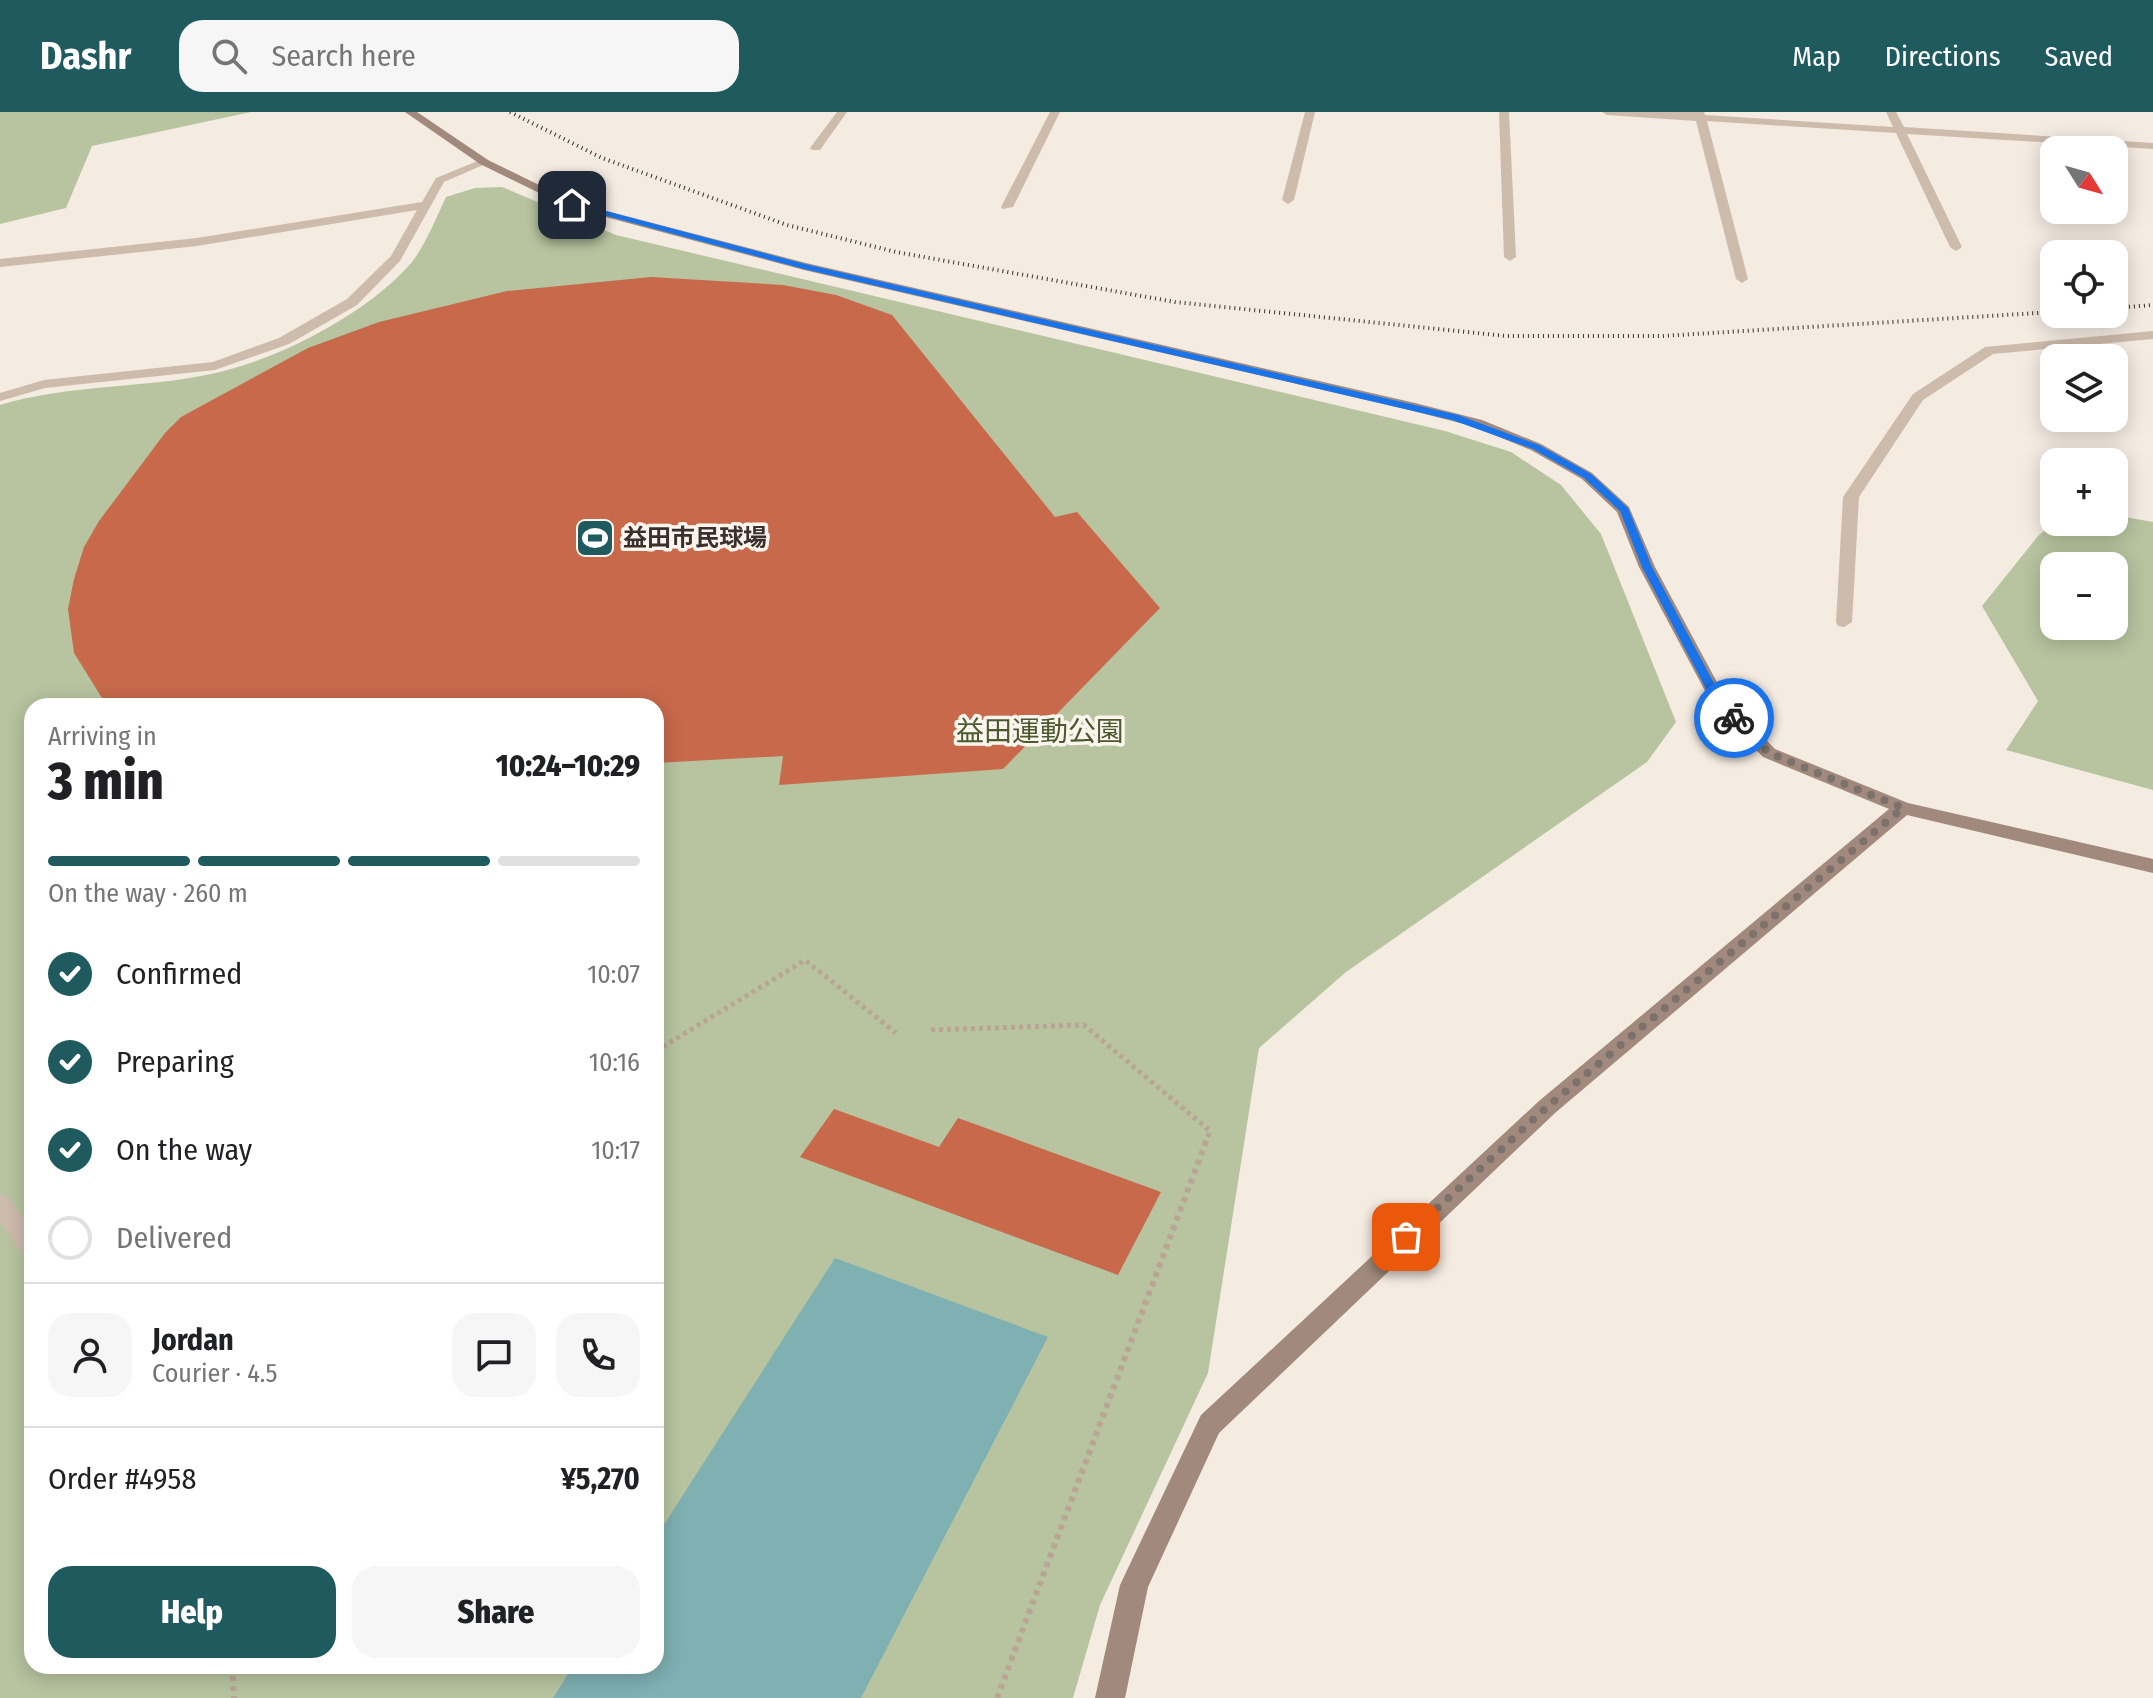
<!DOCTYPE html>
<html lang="en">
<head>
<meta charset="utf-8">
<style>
	:root { --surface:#fff; --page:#f6f6f6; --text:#202124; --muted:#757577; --line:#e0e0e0; --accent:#1f5a5e }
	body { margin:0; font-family:"Fira Sans Condensed","Noto Sans JP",sans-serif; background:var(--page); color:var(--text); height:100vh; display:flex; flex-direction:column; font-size:30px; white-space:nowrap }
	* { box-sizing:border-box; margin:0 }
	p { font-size:26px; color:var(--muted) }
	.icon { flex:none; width:44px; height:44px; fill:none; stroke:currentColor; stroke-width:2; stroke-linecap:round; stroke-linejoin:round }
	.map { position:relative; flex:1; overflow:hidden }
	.details { position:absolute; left:24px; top:586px; width:640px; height:976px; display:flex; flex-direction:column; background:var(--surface); border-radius:24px; box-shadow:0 4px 20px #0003 }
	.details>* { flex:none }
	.needle { width:52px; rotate:127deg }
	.buttons { position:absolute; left:2040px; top:24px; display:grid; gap:16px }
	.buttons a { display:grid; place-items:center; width:88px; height:88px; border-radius:16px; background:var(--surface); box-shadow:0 4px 20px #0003; font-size:40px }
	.pin { position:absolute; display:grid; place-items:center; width:68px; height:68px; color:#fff; margin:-34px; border-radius:16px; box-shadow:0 4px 12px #0006 }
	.courier { position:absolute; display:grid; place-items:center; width:80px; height:80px; margin:-40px; border:6px solid #1a73e8; border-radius:50%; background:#fff; color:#222; box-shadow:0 2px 10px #0007 }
	.headline em { font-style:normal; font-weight:800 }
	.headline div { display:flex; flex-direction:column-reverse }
	.headline { display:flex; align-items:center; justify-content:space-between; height:136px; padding:0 24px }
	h1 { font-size:52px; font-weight:800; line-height:60px }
	.bar { display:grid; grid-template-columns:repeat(4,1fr); gap:12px 8px; align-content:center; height:96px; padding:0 24px }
	.bar i { height:10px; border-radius:6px; background:var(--line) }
	.bar .active { background:var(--accent) }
	.bar p { grid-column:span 4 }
	.line { display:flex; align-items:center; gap:20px; padding:0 24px; border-top:2px solid var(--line) }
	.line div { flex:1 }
	.round { display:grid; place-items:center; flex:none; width:84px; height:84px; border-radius:24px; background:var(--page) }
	ol { padding:0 24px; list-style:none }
	li { display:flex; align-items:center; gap:24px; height:88px }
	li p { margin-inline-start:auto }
	li .icon { padding:8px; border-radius:50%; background:var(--accent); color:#fff; stroke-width:4 }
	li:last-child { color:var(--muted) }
	li i { width:44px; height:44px; border:4px solid var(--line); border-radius:50% }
	.action { display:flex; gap:16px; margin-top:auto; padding:16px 24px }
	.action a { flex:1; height:92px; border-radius:24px; background:var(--accent); color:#fff; font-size:32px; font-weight:800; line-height:92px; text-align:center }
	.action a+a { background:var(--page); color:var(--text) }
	header { display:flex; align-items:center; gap:48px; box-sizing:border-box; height:112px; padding:0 40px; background:var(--accent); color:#fff }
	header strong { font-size:38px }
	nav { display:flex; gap:44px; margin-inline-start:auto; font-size:28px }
	.search { width:560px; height:72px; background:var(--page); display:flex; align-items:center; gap:20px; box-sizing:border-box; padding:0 28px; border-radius:24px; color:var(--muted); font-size:30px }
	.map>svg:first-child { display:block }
	.green { fill:#b8c4a0; fill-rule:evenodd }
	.water { fill:#7fb0b2 }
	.building { fill:#c8694b }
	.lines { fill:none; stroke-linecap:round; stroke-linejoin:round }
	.path-far1 { stroke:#b9a596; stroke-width:5; stroke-dasharray:4 4; stroke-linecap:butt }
	.path { stroke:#b9a596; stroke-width:6; stroke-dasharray:5 5; stroke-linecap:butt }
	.lane { fill:#cdbbac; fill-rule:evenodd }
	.street { fill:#cdbbac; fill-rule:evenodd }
	.secondary { fill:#a18a7d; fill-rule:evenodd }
	.rail { stroke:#3b302b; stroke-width:4; stroke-dasharray:1 4; stroke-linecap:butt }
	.route { fill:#1a73e8 }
	.done { stroke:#7c716b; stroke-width:8; stroke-dasharray:0 14.4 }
	.labels { text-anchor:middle; stroke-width:7; stroke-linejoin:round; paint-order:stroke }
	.far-poi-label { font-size:24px; font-weight:bold; fill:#3b302b; stroke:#fbf5ee; text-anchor:start }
	.park-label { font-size:28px; fill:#4a5a2e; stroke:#fbf5ee }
</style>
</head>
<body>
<header>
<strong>Dashr</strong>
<div class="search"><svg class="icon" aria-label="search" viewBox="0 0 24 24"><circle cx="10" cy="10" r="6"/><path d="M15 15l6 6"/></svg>Search here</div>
<nav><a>Map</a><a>Directions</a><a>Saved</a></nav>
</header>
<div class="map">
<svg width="2153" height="1586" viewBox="0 0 2153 1586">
	<rect width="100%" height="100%" fill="#f4ebe1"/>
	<g class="green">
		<polygon points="0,0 251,0 92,34 66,96 0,112"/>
		<path d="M502,75L616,123L1445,319L1511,340L1561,373L1601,422L1676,610L1647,650L1346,860L1259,936L1208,1261L1100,1493L1073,1586H0V293C69,272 141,277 211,262C276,249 369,201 412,150C426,132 436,106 446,85L475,76ZM32,594H656V1554H32Z"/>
		<path d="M2114,390L2125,405L2153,410V678L2006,638L2038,589L1982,494L2038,424L2055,410H2114ZM2054,454H2114V514H2054Z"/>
	</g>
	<polygon class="water" points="835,1146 1048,1225 861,1586 553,1586 573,1554 656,1554 656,1425"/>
	<g class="building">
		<polygon points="651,165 783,173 836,183 892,203 1055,405 1077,400 1160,496 1003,657 779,673 783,644 656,651 656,594 107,594 74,541 68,497 74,467 84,435 99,409 165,321 181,305 308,236 379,210 507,179"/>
		<polygon points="834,997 939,1035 958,1006 1161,1080 1118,1163 800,1045"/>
	</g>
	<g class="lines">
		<g class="path-far1">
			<polyline points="931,918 1084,913 1210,1019 1206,1029"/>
			<polyline points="656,939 805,848 896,921"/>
		</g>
		<g class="path">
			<polyline points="232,1554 234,1586"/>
			<polyline points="997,1586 1207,1027"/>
		</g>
		<g class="lane">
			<polygon points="2153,219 2153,227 1993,242 1923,288 1859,385 1852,510 1844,515 1838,514 1836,510 1843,385 1913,282 1985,235"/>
			<polygon points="0,1082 8,1085 32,1117 32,1146 23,1143 0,1111"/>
		</g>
		<g class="street">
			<polygon points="837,0 847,0 820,38 812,38 810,36"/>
			<polygon points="1050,0 1060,0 1013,95 1003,97 1001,95"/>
			<polygon points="1305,0 1315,0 1294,88 1288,92 1282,88"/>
			<polygon points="1499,0 1509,0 1516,145 1510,149 1504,145"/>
			<polygon points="1602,0 1704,0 1705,3 1893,15 1886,0 1896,0 1904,15 2153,31 2153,37 1907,22 1962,135 1956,139 1950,135 1896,21 1707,9 1748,167 1742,171 1736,167 1696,9 1607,3"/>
			<polygon points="480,48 490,50 444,70 400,149 357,193 289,232 215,258 45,276 0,289 0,281 44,268 213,250 279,226 347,187 391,144 417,98 197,134 0,155 0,147 197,126 422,90 436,66"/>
		</g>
		<polygon class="secondary" points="405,0 417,0 488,48 576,91 806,151 1415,291 1482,308 1541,332 1592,361 1629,395 1655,455 1726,587 1775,637 1908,691 2153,747 2153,761 1907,703 1555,1001 1219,1321 1148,1475 1125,1586 1095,1586 1120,1473 1201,1303 1539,989 1889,697 1763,645 1713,594 1639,455 1617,400 1582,367 1531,338 1472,314 1409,298 804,158 568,95 480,52"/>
		<g class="rail">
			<polyline points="510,0 602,46 787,113 896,140 1175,190 1506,224 1662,224 2054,200"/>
			<polyline points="2114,196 2153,193"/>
		</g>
	</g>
	<polygon class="route" points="572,90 805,152 1458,303 1539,333 1591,362 1628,396 1652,455 1723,588 1740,606 1730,608 1713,590 1642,455 1620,399 1584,366 1533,337 1452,308 804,157 570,94"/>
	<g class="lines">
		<polyline class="done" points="1406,1125 1547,995 1903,696 1769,641 1734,606"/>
	</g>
	<defs>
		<symbol id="stadium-square" viewBox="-11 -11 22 22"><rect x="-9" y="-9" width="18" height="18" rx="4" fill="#1f5a5e" stroke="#fbf5ee"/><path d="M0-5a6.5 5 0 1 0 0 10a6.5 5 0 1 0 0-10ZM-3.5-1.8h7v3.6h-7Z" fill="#fff"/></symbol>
	</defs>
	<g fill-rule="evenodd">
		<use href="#stadium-square" x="573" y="404" width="44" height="44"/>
	</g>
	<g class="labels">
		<g class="far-poi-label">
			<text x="623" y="434">益田市民球場</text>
		</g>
		<g class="park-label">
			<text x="1040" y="629">益田運動公園</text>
		</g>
	</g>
</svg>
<div class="buttons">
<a><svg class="needle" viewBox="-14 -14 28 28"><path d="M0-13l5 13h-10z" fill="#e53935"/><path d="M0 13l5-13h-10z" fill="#757577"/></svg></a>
<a><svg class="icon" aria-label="locate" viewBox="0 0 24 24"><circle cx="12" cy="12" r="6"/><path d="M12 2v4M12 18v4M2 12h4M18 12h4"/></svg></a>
<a><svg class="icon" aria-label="layers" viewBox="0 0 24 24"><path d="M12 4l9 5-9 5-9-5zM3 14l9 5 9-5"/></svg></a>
<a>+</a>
<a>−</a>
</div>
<div class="pin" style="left:1406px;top:1125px;background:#ea580c"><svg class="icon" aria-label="bag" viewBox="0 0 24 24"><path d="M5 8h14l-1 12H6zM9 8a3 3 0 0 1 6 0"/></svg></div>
<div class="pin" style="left:572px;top:93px;background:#1f2937"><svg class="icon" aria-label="home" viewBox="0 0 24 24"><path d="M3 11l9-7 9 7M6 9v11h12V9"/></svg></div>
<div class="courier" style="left:1734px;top:606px"><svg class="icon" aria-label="bike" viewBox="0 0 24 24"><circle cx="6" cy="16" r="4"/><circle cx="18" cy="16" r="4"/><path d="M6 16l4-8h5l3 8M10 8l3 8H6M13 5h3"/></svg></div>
<section class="details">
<div class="headline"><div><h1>3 min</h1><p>Arriving in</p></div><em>10:24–10:29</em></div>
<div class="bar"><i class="active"></i><i class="active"></i><i class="active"></i><i></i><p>On the way · 260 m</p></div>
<ol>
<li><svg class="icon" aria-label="check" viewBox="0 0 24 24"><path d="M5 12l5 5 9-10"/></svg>Confirmed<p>10:07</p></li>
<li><svg class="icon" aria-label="check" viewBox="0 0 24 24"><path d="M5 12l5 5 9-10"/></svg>Preparing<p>10:16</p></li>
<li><svg class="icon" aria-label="check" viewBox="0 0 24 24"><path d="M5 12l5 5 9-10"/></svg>On the way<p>10:17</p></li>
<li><i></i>Delivered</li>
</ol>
<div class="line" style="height:144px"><a class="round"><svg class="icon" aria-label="person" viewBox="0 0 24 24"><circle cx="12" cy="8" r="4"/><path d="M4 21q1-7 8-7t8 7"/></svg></a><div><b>Jordan</b><p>Courier · 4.5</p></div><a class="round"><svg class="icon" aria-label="chat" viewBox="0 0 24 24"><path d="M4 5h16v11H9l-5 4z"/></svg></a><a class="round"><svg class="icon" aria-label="phone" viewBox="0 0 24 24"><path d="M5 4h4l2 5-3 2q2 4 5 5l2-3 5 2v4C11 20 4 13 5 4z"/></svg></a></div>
<div class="line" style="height:104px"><div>Order #4958</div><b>¥5,270</b></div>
<div class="action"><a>Help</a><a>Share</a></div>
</section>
</div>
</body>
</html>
